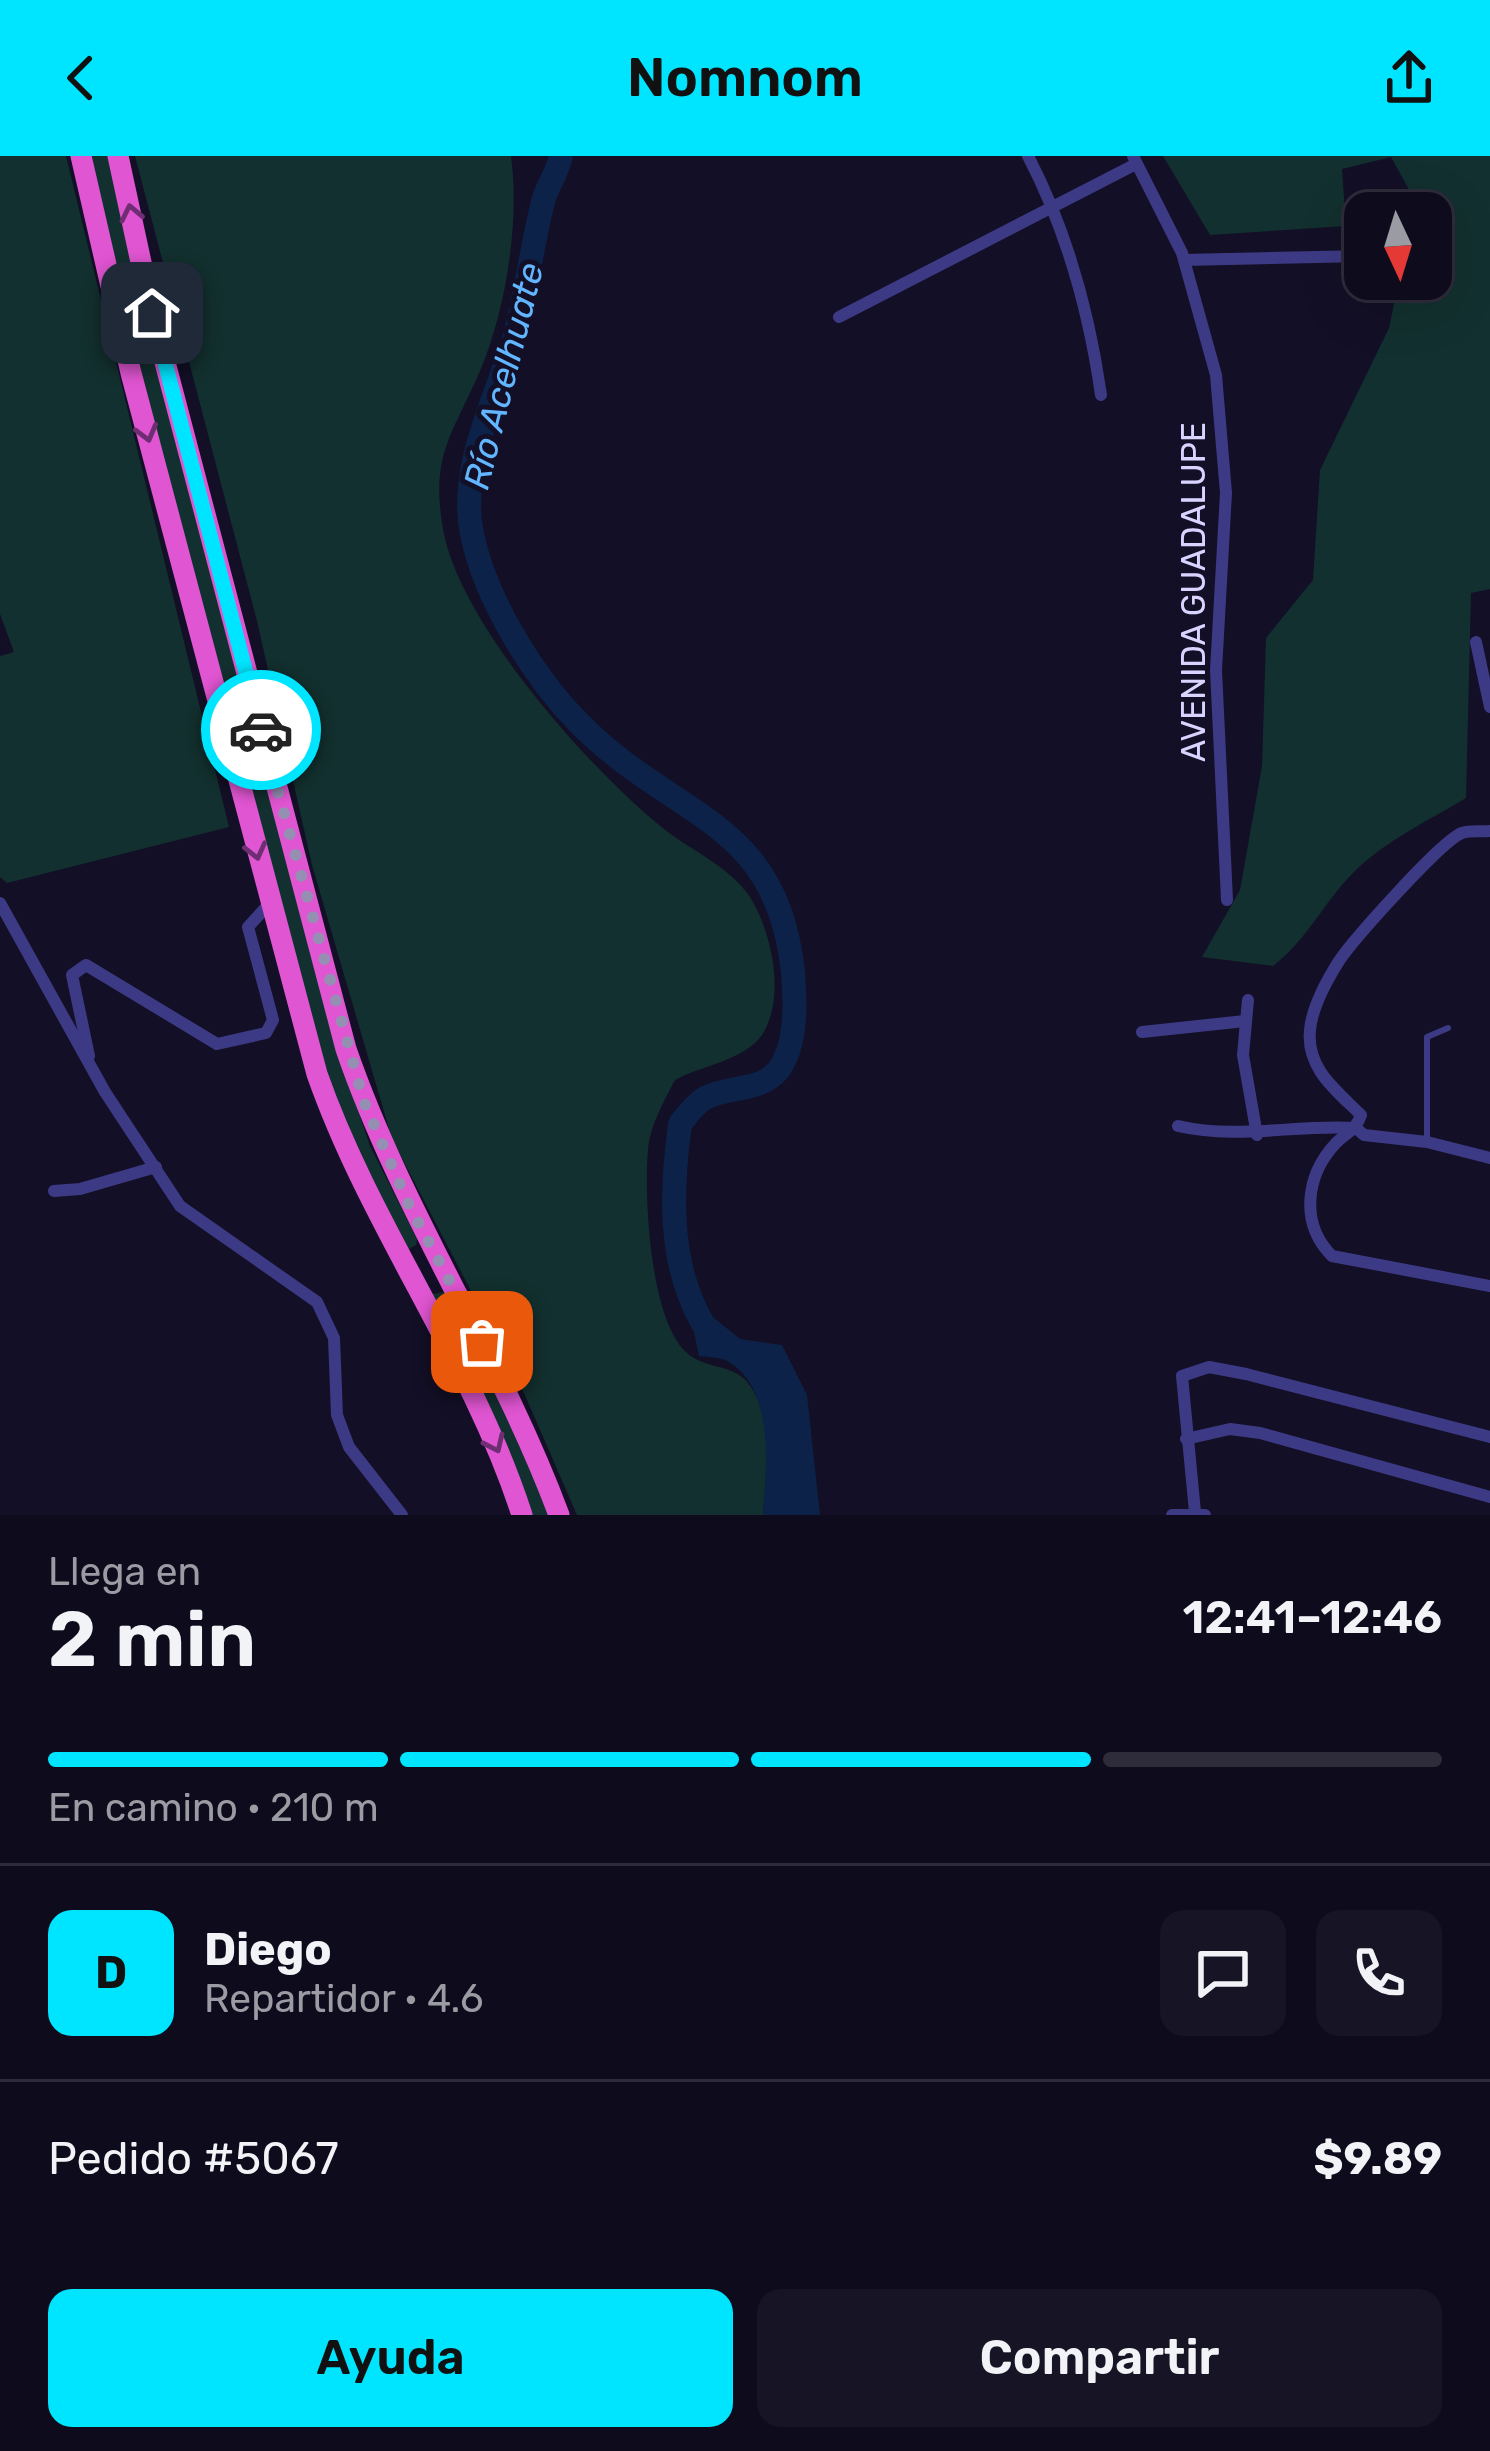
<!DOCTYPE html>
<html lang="es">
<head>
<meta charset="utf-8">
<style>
	:root { --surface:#0e0b1c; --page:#171425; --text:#f1f3f6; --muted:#9b9ba3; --line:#2e2b3b; --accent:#00e5ff }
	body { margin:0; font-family:Rubik,sans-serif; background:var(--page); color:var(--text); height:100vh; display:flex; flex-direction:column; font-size:45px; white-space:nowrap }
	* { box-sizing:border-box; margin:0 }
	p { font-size:39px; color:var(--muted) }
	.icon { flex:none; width:66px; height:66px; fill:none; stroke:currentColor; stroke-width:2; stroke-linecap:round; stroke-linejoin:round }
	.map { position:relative; height:1359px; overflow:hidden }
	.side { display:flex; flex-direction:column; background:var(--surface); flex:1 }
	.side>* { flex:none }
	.needle { width:78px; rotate:176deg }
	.controls { position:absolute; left:1344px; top:36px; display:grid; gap:24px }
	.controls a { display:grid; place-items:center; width:108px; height:108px; border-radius:24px; background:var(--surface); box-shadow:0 12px 48px #0002,0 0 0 3px var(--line); font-size:60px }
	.pin { position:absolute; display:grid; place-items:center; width:102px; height:102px; color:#fff; margin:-51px; border-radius:24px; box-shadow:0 6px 18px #0006 }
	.courier { position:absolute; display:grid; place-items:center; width:120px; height:120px; margin:-60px; border:9px solid #00e5ff; border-radius:50%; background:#fff; color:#222; box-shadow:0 3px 15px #0007 }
	.head em { font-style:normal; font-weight:600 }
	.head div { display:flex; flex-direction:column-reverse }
	.head { display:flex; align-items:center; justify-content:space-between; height:204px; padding:0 48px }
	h1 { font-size:78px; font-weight:600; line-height:90px }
	.bar { display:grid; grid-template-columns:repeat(4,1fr); gap:18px 12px; align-content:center; height:144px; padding:0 48px }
	.bar i { height:15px; border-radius:9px; background:var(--line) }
	.bar .active { background:var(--accent) }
	.bar p { grid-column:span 4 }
	.line { display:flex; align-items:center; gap:30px; padding:0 48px; border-top:3px solid var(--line) }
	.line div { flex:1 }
	.round { display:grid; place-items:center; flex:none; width:126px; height:126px; border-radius:24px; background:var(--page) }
	.primary-button { display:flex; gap:24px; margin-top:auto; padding:24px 48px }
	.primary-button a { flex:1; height:138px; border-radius:24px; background:var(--accent); color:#111; font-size:48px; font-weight:600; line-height:138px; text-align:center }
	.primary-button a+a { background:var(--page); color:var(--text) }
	header { display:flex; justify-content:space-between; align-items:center; height:156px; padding:0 48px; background:var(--accent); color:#111; font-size:54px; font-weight:600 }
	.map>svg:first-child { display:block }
	.green { fill:#12302f }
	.water { fill:#0c2248 }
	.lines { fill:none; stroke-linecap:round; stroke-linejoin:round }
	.river { stroke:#0c2248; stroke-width:24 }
	.service { stroke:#3d3a85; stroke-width:6 }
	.minor { stroke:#3d3a85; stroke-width:12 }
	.trunk { stroke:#e055d1; stroke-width:21 }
	.oneway { stroke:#6f2e73 }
	.done { stroke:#948fb3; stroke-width:12; stroke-dasharray:0 21.6 }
	.route { stroke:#00e5ff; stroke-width:15 }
	.labels { text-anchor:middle; stroke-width:10; stroke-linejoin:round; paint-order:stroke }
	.street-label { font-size:33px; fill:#d9d4ff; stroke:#130f26 }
	.water-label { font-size:36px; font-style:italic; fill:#62b6ff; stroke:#130f26 }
</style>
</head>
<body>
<header><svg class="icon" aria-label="back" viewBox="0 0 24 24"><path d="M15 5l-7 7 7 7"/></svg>Nomnom<svg class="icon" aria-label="share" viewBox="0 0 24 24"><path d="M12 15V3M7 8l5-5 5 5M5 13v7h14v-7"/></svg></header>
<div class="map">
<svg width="1490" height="1359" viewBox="0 0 1490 1359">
	<rect width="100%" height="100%" fill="#130f26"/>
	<g class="green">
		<polygon points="0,0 66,0 229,671 7,727 0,721 0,500 14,496 0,458"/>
		<polygon points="92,0 112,0 328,865 370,990 417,1083 416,1089 407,1094 334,946 296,826 105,71"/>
		<path d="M135,0H511C520,65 506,154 480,215C452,280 429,300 444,378C463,471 591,615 664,673C693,696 737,714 754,748C773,783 785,843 762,879C745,904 700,910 675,924C664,945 650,970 648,994C644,1042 650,1154 682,1192C702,1216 735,1205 751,1231C773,1265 766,1321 763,1359H577L524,1237L392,983L312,709L257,465Z"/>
		<path d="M1163,0H1490V433L1471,437L1466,642C1428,665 1385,685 1354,716C1323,747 1308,783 1273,810L1202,801L1240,734L1262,610L1266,482L1313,424L1320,314L1389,172L1399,124L1431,123V57H1422L1391,1L1342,13L1346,70L1210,79Z"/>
		<polygon points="444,1136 495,1227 549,1359 529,1359 432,1138"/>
	</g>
	<path class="water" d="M686,1139L740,1183L782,1189L807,1239L820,1359H763C766,1314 776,1232 727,1205C721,1201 706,1201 699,1200Z"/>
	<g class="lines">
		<path class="river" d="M561,0C558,15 549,27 544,42C531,91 526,144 511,193C492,250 459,316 472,378C485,442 532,519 578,566C672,663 777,661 793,816C795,844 797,879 784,905C768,938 732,928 705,942C695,948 687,959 680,968C671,1034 668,1106 702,1166"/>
		<polyline class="service" points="1427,983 1427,881 1448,872"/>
		<g class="minor">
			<path d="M1028,0C1067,75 1089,155 1101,239"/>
			<polyline points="1133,0 1182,97 1216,219 1226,337 1216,514 1227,744"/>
			<polyline points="1184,104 1365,100"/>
			<polyline points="839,161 1136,8"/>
			<polyline points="1476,486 1490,551"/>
			<path d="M1490,675C1482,676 1469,674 1462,677C1442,684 1353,784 1339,805C1327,824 1312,852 1310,874C1306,913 1337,935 1361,959C1356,974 1347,976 1336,987C1305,1020 1300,1068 1332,1100L1490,1130"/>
			<polyline points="0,747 105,936 180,1050 317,1146 334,1182 337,1259 349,1291 402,1359"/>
			<polyline points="1248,844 1243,899 1257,979"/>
			<polyline points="1142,876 1245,865"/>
			<polyline points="89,900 72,819 86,809 217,888 266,877 273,864 248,771 270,747"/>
			<path d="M1178,970C1239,984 1295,968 1356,972L1364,979L1427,986L1490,1002"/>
			<polyline points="54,1035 80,1033 156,1011"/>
			<polyline points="1186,1283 1230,1273 1260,1277 1490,1341"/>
			<polyline points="1195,1356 1182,1220 1209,1211 1246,1218 1490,1281"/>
			<polyline points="1172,1359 1205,1359"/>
		</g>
		<g class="trunk">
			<path d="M81,0L131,217L317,918C371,1072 472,1204 522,1359"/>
			<path d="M118,0L152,157L346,893C402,1056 499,1198 559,1359"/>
		</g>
	</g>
	<defs><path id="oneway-chevron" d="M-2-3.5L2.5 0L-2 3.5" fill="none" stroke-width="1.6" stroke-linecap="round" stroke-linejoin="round" transform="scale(3)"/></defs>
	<g class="oneway">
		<use href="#oneway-chevron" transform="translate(131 57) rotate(-102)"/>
		<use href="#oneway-chevron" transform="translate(147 277) rotate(75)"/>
		<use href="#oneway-chevron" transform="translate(256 695) rotate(76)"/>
		<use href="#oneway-chevron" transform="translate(495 1288) rotate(65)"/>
	</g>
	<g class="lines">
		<polyline class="done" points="261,574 364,946 409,1049 482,1186"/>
		<polyline class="route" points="152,157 261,574"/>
	</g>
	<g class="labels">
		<g class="street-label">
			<text transform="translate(1193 436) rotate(-90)" y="12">AVENIDA GUADALUPE</text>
		</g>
		<g class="water-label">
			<text transform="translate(503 220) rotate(-76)" y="13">Río Acelhuate</text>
		</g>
	</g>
</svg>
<div class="controls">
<a><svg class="needle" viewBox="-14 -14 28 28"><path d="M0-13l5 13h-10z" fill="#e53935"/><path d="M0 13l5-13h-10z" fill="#9b9ba3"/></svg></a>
</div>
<div class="pin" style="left:482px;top:1186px;background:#ea580c"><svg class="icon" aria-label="bag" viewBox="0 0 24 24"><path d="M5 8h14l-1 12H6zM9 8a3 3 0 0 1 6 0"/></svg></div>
<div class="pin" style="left:152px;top:157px;background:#1f2937"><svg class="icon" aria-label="home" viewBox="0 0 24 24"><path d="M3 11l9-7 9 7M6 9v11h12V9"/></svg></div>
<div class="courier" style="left:261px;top:574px"><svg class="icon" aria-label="car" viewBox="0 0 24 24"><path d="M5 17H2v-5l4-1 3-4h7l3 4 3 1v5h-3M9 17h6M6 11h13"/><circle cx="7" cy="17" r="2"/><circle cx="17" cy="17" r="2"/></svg></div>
</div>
<section class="side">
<div class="head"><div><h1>2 min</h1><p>Llega en</p></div><em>12:41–12:46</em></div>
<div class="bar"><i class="active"></i><i class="active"></i><i class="active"></i><i></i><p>En camino · 210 m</p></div>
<div class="line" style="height:216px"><b class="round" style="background:var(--accent);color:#111">D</b><div><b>Diego</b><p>Repartidor · 4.6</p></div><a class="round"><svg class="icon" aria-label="chat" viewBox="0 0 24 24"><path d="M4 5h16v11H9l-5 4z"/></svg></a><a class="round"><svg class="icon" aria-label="phone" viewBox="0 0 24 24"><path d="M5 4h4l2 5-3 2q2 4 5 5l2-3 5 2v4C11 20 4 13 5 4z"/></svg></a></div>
<div class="line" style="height:156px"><div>Pedido #5067</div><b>$9.89</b></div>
<div class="primary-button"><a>Ayuda</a><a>Compartir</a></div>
</section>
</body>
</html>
